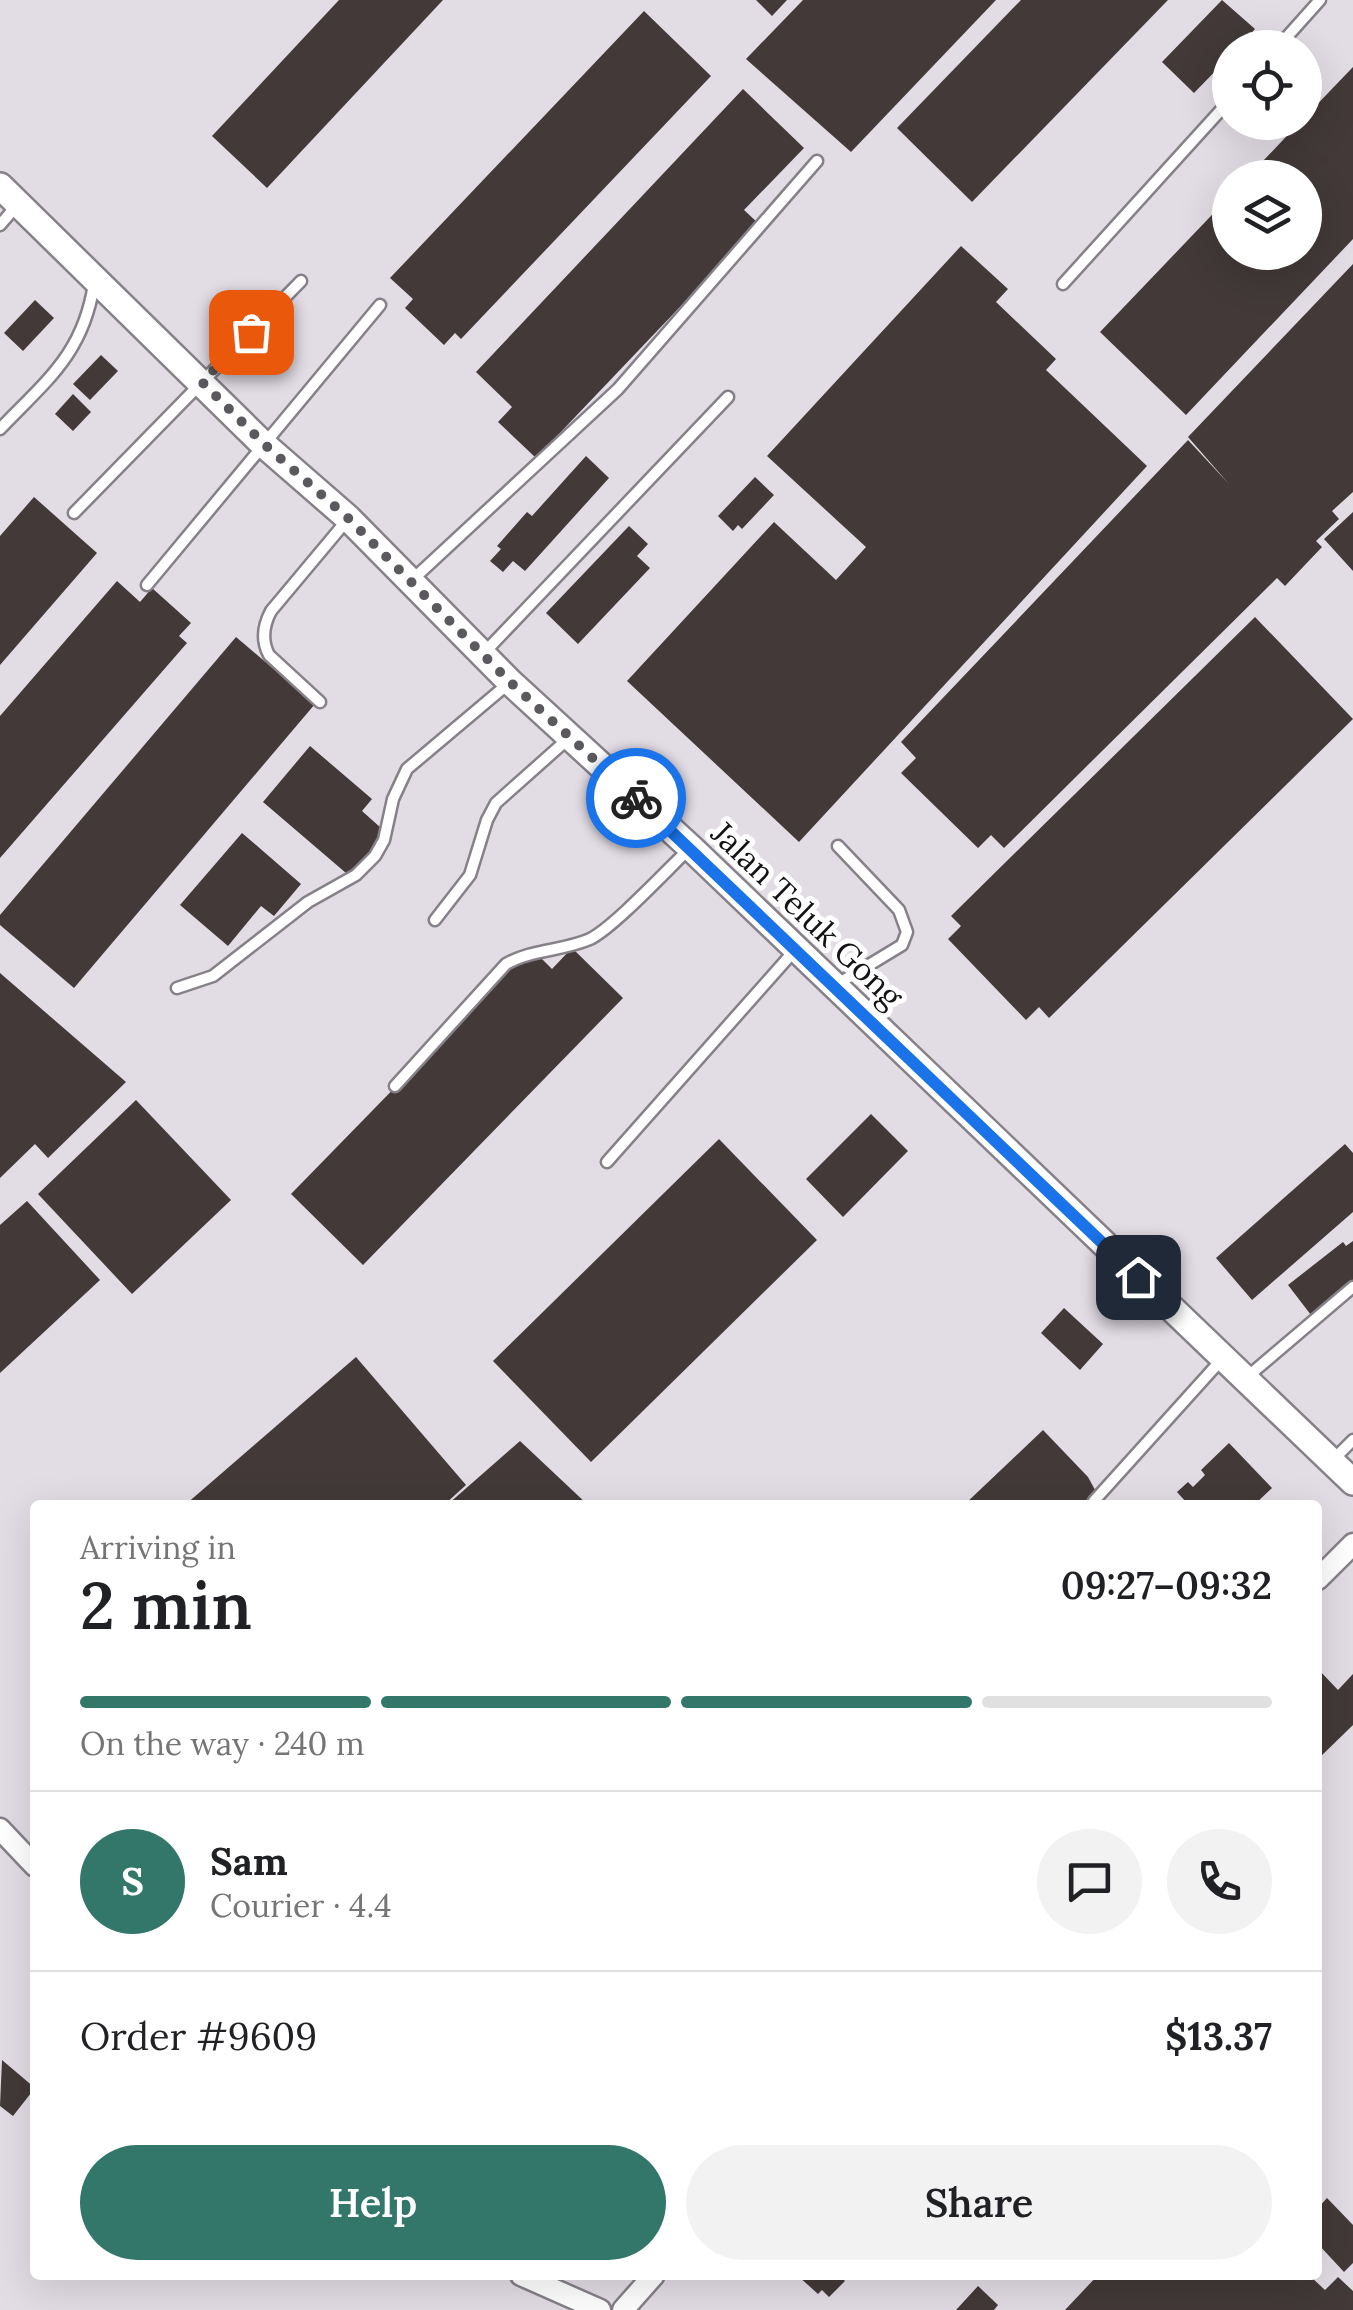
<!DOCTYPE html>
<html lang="en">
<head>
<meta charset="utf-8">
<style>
	:root { --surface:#fff; --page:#f2f2f2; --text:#202124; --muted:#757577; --line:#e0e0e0; --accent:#33776b }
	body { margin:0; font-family:Lora,serif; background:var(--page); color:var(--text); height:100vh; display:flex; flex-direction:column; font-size:38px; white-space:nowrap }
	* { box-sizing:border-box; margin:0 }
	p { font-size:32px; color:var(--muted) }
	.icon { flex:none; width:55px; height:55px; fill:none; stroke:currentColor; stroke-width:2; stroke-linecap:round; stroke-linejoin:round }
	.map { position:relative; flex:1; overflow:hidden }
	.details { position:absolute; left:30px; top:1500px; width:1292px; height:780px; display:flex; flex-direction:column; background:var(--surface); border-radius:10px; box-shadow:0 10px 40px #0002 }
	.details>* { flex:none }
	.buttons { position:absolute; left:1212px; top:30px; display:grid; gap:20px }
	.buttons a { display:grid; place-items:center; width:110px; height:110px; border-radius:50%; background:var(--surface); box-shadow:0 10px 40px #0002; font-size:50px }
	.pin { position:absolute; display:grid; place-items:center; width:85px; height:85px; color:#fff; margin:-42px; border-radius:20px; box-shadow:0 5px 15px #0006 }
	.courier { position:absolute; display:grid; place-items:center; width:100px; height:100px; margin:-50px; border:8px solid #1a73e8; border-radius:50%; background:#fff; color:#222; box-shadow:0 2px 12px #0007 }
	.head em { font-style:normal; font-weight:600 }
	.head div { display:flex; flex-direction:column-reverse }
	.head { display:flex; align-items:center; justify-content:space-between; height:170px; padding:0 50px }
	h1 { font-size:65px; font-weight:600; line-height:75px }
	.bar { display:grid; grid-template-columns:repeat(4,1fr); gap:15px 10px; align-content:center; height:120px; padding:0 50px }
	.bar i { height:12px; border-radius:8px; background:var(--line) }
	.bar .current { background:var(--accent) }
	.bar p { grid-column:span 4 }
	.line { display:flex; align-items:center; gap:25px; padding:0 50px; border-top:2px solid var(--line) }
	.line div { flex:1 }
	.round { display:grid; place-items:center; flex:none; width:105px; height:105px; border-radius:52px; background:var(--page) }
	.cta { display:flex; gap:20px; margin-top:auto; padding:20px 50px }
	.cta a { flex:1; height:115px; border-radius:60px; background:var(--accent); color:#fff; font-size:40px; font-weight:600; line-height:115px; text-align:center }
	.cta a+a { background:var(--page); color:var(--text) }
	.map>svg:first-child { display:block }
	.building { fill:#423938 }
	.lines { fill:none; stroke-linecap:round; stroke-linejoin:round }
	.service-casing { stroke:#868189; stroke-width:15 }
	.minor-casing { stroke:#868189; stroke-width:25 }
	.tertiary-casing { stroke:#868189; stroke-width:30 }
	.service { stroke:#fff; stroke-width:10 }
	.minor { stroke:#fff; stroke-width:20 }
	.tertiary { stroke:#fff; stroke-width:25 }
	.done { stroke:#5c595e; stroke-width:10; stroke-dasharray:0 18 }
	.route { stroke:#1a73e8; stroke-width:12 }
	.labels { text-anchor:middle; stroke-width:10; stroke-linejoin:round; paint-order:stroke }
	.street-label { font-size:32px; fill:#141215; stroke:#fff }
</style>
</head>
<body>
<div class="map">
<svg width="1353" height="2310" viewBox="0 0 1353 2310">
	<rect width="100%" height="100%" fill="#e2dce5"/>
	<g class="building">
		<polygon points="339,0 443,0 267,188 212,136"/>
		<polygon points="756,0 787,0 772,16"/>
		<polygon points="803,0 996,0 851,152 746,59"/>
		<polygon points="1021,0 1168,0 972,202 897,128"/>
		<polygon points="1222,0 1255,29 1238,48 1230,48 1230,56 1194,93 1162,62"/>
		<polygon points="644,11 711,76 461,339 455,333 444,345 405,308 413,299 390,278"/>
		<polygon points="1353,67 1353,239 1186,415 1100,332 1230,196 1230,252 1305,252 1305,178 1247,178 1300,122 1305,122 1305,117"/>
		<polygon points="743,89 804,148 744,210 759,224 536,458 498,422 512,407 476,372"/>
		<polygon points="961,246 1008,289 996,302 1056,359 1046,370 1147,466 799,842 627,681 774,522 836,580 866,547 767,456"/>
		<polygon points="1353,264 1353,492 1332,511 1339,519 1316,541 1322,547 1285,586 1277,578 1004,848 991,835 978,848 901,773 916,758 901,742 1188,440 1229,484 1188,437"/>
		<polygon points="35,300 54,318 23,351 4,333"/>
		<polygon points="101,355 118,371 90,400 73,384"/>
		<polygon points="73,394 91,412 73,431 55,414"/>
		<polygon points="586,456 609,478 525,571 513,561 503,572 490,561 501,549 497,546 527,512 532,516"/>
		<polygon points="755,477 774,495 742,529 738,525 733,531 718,516"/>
		<polygon points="34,497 97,553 0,665 0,536"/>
		<polygon points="1353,512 1353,571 1324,539"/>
		<polygon points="629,526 648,544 637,556 650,568 578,644 546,613"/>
		<polygon points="117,581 140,602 152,588 191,623 179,636 187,643 0,858 0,716"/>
		<polygon points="1255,617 1353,719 1049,1018 1039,1007 1026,1020 948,939 961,926 951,916"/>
		<polygon points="236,637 315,704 74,988 0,925 0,915"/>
		<polygon points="310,746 372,799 362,811 390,836 353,879 263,802"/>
		<polygon points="242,833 301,884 274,916 261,906 228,946 180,905"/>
		<polygon points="531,948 552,969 572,948 623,998 363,1265 291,1194"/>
		<polygon points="0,973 126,1082 48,1158 35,1144 0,1178"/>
		<polygon points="136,1100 231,1200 132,1294 38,1194"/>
		<polygon points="871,1114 908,1151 843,1217 806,1179"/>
		<polygon points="719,1139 817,1240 591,1462 493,1361"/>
		<polygon points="1345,1144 1353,1153 1353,1212 1252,1300 1216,1258"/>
		<polygon points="27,1201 100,1280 0,1373 0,1225"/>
		<polygon points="1353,1241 1353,1281 1311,1315 1288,1285 1343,1242 1346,1246"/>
		<polygon points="1064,1308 1103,1344 1080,1370 1041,1333"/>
		<polygon points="356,1357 466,1485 444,1505 185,1505"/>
		<polygon points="1043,1430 1088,1477 1100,1499 1100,1505 964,1505"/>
		<polygon points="520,1441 588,1505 447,1505"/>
		<polygon points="1229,1443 1272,1488 1254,1505 1208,1505 1204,1500 1199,1505 1184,1505 1186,1502 1177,1492 1188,1482 1193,1487 1205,1475 1201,1470"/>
		<polygon points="1318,1669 1338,1690 1353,1674 1353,1725 1318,1759"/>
		<polygon points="2,2060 35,2088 13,2116 0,2106"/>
		<polygon points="1327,2198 1353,2225 1353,2263 1344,2272 1318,2244 1318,2208"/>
		<polygon points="797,2275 839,2275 845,2281 829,2297 822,2290 818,2294"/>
		<polygon points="1098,2275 1309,2275 1325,2290 1338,2277 1353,2291 1353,2310 1065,2310"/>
		<polygon points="978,2286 998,2305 994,2310 956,2310"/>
	</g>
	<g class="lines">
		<defs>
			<g id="service">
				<polyline points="1277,48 1320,0"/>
				<polyline points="0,225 18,204"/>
				<polyline points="1063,284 1230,100"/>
				<path d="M0,429C47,380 83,354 94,284"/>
				<polyline points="74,513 301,281"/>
				<polyline points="410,582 618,389 817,161"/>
				<polyline points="147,585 380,305"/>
				<polyline points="483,654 728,397"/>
				<path d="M320,702L269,655C261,640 263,626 271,611L348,519"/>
				<polyline points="435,920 470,875 487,820 496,803 569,738"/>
				<polyline points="836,985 902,945 907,932 899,910 838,846"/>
				<polyline points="177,988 213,976 308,902 356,875 375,856 384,840 393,799 407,769 509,683"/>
				<path d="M395,1086L506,964C532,949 563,951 590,939C614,927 667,870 690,848"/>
				<polyline points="607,1162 795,950"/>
				<polyline points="1246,1378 1353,1287"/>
				<polyline points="1333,1460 1353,1440"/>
				<polyline points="1094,1501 1223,1358"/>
			</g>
			<g id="minor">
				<polyline points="1318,1579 1353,1544"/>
				<polyline points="0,1829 35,1866"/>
				<polyline points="521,2275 600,2310"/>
				<polyline points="623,2310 654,2275"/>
			</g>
			<polyline id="tertiary" points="0,186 263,444 348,518 510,682 691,848 1353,1482"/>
		</defs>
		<use href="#service" class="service-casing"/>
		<use href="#minor" class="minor-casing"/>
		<use href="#tertiary" class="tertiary-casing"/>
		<use href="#service" class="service"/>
		<use href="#minor" class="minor"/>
		<use href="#tertiary" class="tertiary"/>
	</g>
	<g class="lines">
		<polyline class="done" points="251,332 202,382 264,444 348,518 510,682 636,798"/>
		<polyline class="route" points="636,798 1138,1277"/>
	</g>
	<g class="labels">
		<g class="street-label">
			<text transform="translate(807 915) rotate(44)" y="11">Jalan Teluk Gong</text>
		</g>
	</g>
</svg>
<div class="buttons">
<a><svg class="icon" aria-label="locate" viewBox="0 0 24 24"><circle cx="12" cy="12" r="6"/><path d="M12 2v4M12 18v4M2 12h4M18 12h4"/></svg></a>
<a><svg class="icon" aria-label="layers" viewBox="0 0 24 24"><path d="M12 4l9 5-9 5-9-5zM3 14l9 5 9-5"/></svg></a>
</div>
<div class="pin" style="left:251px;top:332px;background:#ea580c"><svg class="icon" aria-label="bag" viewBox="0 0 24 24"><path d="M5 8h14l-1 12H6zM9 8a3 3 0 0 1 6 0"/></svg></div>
<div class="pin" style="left:1138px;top:1277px;background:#1f2937"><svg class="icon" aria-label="home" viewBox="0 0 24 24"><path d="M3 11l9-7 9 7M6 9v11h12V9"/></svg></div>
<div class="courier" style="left:636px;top:798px"><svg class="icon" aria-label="bike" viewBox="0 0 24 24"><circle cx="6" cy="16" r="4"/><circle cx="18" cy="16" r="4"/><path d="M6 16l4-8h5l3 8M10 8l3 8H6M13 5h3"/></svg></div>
<section class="details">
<div class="head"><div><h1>2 min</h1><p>Arriving in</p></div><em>09:27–09:32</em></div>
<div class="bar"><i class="current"></i><i class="current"></i><i class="current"></i><i></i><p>On the way · 240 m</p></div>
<div class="line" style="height:180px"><b class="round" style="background:var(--accent);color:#fff">S</b><div><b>Sam</b><p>Courier · 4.4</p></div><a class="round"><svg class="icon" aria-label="chat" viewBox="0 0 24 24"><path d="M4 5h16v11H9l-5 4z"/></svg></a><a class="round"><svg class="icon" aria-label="phone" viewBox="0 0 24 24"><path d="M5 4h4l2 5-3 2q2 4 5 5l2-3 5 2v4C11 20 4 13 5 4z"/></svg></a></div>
<div class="line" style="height:130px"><div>Order #9609</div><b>$13.37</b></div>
<div class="cta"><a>Help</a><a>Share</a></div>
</section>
</div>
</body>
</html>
